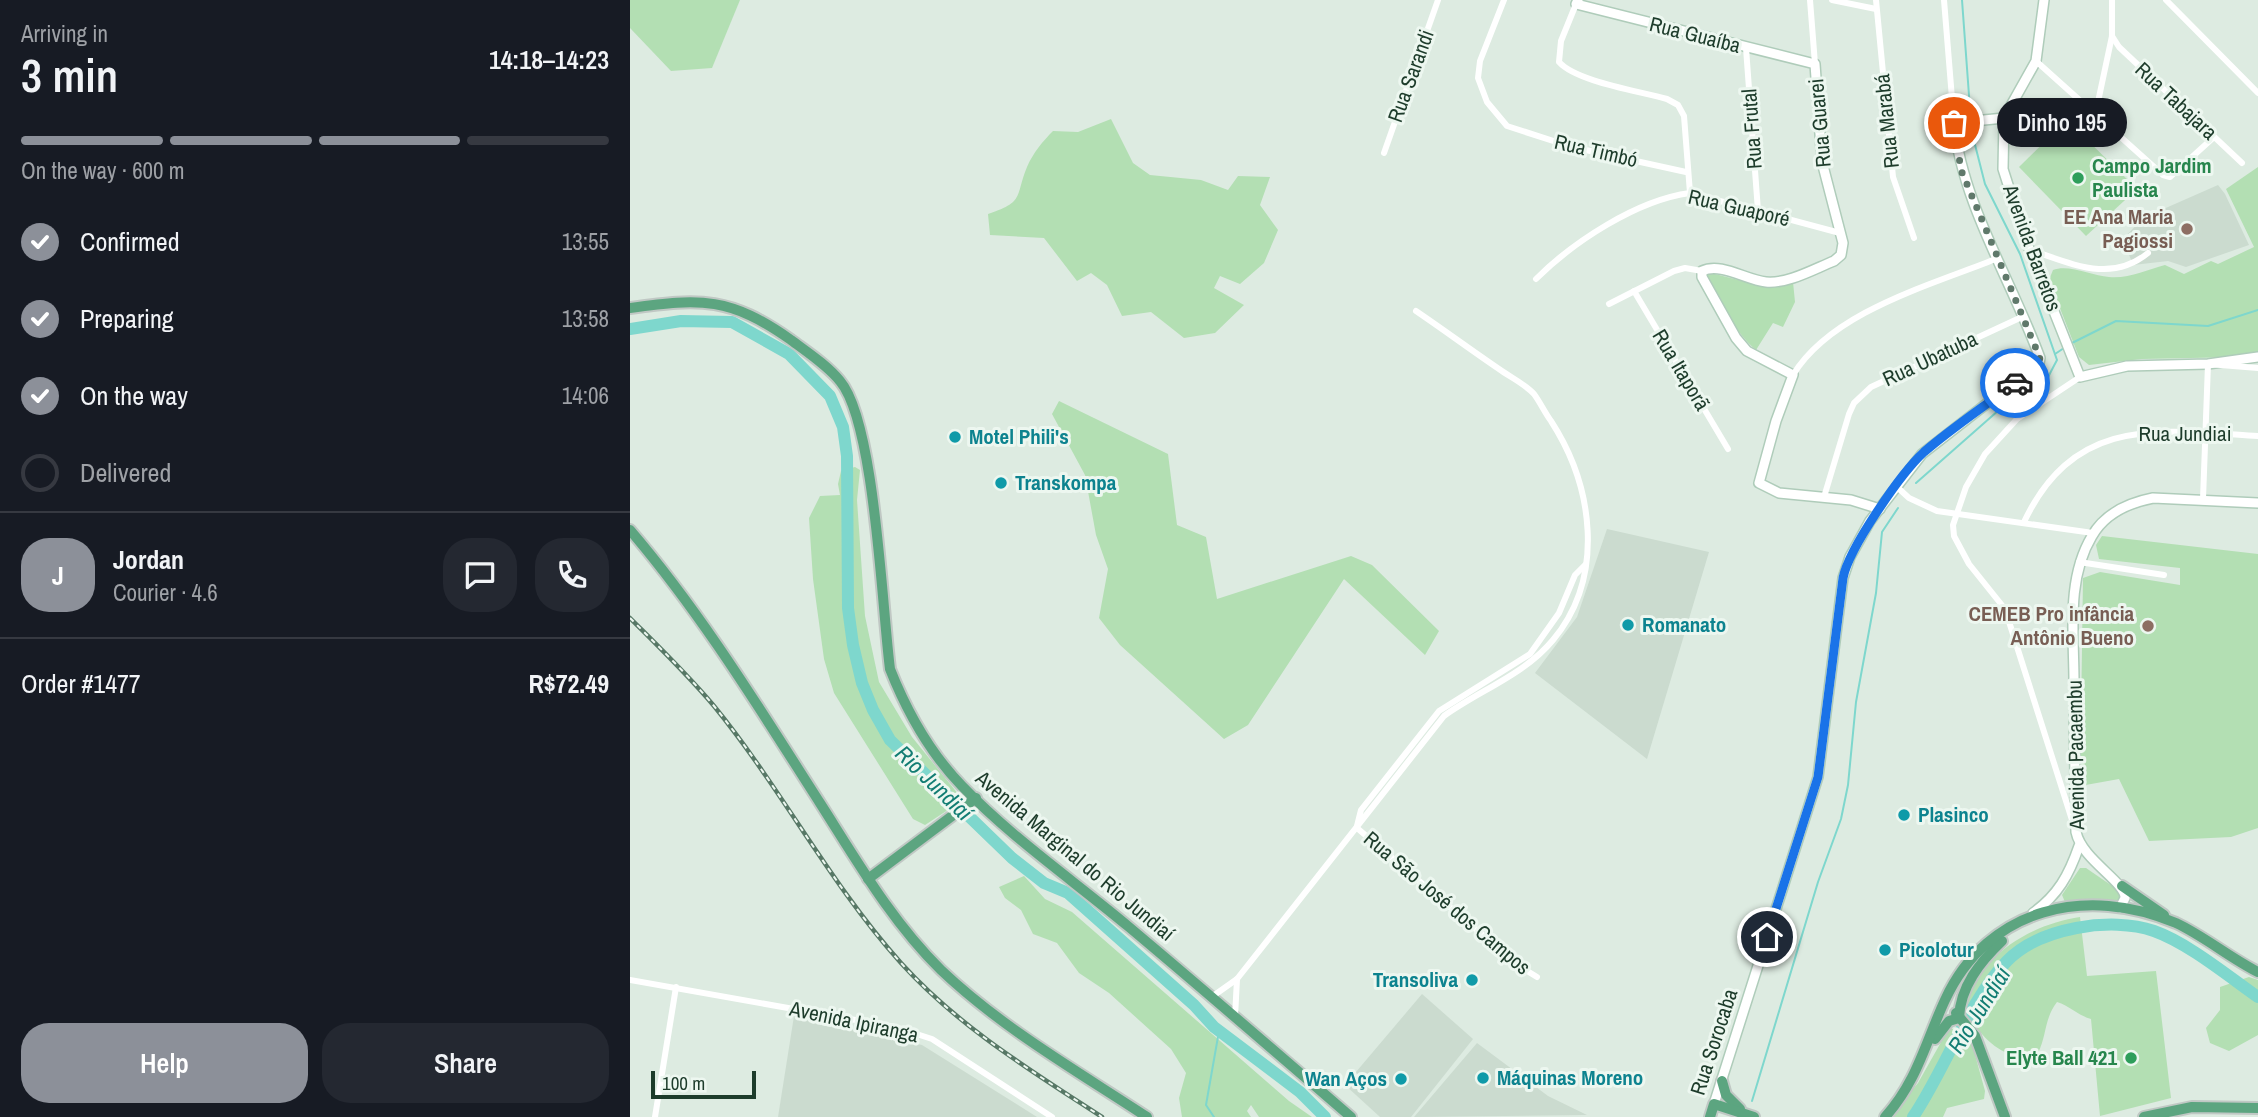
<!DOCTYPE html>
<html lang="en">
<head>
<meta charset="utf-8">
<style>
	:root { --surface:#171b24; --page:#242831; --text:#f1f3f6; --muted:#9ea1a6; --line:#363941; --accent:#8c9099 }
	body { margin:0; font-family:"Archivo Narrow",sans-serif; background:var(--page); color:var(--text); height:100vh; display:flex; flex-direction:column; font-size:26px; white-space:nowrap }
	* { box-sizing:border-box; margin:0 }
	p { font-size:23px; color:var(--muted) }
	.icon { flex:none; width:38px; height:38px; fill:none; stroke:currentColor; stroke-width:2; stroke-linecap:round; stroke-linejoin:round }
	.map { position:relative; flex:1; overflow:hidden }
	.details { display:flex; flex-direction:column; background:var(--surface); width:630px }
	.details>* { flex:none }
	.scale { position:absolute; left:21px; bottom:18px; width:105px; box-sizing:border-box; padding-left:7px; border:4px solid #1d3c2b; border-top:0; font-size:19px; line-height:24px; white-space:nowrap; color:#1d3c2b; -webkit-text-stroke:5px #edf7f0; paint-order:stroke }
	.pin { position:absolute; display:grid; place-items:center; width:60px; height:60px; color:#fff; margin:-30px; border:4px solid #fff; border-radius:50%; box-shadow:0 2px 7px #0007 }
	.courier { position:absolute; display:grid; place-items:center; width:70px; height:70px; margin:-35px; border:5px solid #1a73e8; border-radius:50%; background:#fff; color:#222; box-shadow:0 2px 9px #0007 }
	.bubble { position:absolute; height:49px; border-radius:24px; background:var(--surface); box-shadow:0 4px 10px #0003; font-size:23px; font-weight:600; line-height:49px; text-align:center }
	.headline em { font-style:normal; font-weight:600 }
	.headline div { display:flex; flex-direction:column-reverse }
	.headline { display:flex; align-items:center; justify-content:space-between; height:119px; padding:0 21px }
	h1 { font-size:46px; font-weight:600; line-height:52px }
	.bar { display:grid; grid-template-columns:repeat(4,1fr); gap:10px 7px; align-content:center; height:84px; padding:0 21px }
	.bar i { height:9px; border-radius:5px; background:var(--line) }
	.bar .active { background:var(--accent) }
	.bar p { grid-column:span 4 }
	.line { display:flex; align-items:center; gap:18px; padding:0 21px; border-top:2px solid var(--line) }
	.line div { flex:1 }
	.round { display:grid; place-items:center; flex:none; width:74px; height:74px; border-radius:28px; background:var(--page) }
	ol { padding:0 21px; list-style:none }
	li { display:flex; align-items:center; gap:21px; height:77px }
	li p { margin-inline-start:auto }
	li .icon { padding:7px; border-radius:50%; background:var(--accent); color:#fff; stroke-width:4 }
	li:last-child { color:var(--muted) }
	li i { width:38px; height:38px; border:4px solid var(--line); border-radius:50% }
	.primary-button { display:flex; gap:14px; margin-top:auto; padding:14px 21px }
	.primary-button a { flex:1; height:80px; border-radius:28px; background:var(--accent); color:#fff; font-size:28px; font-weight:600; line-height:80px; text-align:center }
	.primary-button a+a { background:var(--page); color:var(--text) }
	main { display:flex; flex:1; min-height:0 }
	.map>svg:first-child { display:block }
	.built { fill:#cbdbcf }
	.green { fill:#b3dfb3 }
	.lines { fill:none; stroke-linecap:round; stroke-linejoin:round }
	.stream { stroke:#7ed7cd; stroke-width:2 }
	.river { stroke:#7ed7cd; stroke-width:12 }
	.secondary-casing { stroke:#afccba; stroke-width:12 }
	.primary-casing { stroke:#c0c8c4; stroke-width:14 }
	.street { stroke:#fff; stroke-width:6 }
	.secondary { stroke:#fff; stroke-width:9 }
	.primary { stroke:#5ca580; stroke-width:10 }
	.rail-casing { stroke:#577866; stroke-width:4.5 }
	.rail { stroke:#edf7f0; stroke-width:2; stroke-dasharray:5; stroke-linecap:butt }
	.done { stroke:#60796b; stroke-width:7; stroke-dasharray:0 12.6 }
	.route { stroke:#1a73e8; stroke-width:9 }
	.leisure-dot { fill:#2e9e5b; stroke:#edf7f0; stroke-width:2.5 }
	.education-dot { fill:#8d6e63; stroke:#edf7f0; stroke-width:2.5 }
	.culture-dot { fill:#0f9aa8; stroke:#edf7f0; stroke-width:2.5 }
	.labels { text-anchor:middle; stroke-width:6; stroke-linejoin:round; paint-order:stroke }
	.street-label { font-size:21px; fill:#1d3c2b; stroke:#edf7f0 }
	.leisure-label { font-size:21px; font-weight:bold; fill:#27864d; stroke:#edf7f0; text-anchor:start }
	.education-label { font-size:21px; font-weight:bold; fill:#785e54; stroke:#edf7f0; text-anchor:end }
	.culture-label { font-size:21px; font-weight:bold; fill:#0d838f; stroke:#edf7f0; text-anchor:start }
	.water-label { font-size:23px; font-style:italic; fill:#127d73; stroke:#edf7f0 }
</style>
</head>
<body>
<main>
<section class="details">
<div class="headline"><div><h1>3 min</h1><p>Arriving in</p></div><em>14:18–14:23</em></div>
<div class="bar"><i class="active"></i><i class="active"></i><i class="active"></i><i></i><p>On the way · 600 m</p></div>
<ol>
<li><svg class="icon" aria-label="check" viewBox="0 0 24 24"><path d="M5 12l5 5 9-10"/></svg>Confirmed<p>13:55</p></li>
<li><svg class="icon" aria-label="check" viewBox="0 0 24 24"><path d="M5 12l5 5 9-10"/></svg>Preparing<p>13:58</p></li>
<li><svg class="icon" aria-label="check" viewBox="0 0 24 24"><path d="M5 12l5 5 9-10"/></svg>On the way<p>14:06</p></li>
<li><i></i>Delivered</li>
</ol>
<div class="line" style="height:126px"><b class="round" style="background:var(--accent);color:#fff">J</b><div><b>Jordan</b><p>Courier · 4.6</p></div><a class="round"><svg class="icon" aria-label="chat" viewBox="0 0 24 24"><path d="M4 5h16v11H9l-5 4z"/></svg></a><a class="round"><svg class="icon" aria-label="phone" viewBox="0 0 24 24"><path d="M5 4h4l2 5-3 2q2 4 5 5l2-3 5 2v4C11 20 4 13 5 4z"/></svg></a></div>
<div class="line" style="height:91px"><div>Order #1477</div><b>R$72.49</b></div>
<div class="primary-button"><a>Help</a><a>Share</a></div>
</section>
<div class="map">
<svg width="1628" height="1117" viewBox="0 0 1628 1117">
	<rect width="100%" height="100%" fill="#ddebe1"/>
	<g class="built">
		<polygon points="1588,185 1595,194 1619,245 1556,267 1538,261 1503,265 1493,239 1513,218"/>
		<polygon points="977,529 1079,552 1017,759 905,673 947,617"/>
		<polygon points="792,994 843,1039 781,1117 750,1117 715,1085"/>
		<polygon points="164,1016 292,1045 407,1117 148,1117"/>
		<polygon points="847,1043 918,1096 957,1115 784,1117"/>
	</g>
	<g class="green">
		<polygon points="0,0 110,0 82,68 41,71 0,28"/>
		<path d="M481,119L503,163L520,175L571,180L598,190L608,176L640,177L630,205L648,230L634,263L610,284L590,276L584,288L614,305L585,333L554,338L521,312L492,316L477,285L461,273L447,281L414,238L360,235L358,214C395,202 385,196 397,167C403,153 413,141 423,131L448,132Z"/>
		<polygon points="1437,120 1507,189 1456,236 1389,167"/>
		<path d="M1628,167V353L1609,357L1512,359L1459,365L1449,357L1419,280L1423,270C1439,264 1462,276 1479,277C1498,279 1517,270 1535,265L1554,274L1581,261L1588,264L1624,247L1596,189Z"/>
		<path d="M1081,273L1136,287L1163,282L1165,302L1153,327L1143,323L1126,350C1103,330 1091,302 1076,275Z"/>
		<polygon points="429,401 538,454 547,525 576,537 587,599 721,556 742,565 809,631 795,655 714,579 618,725 594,739 490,645 469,618 478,569 466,535 455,475 422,414"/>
		<polygon points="225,467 230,470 227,500 235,616 249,682 282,737 333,800 295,825 283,819 204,693 194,659 183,579 179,518 190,496 210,495 208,484 211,471"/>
		<polygon points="1472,536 1628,554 1628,828 1601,837 1519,841 1489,779 1450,786 1453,578 1470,572 1550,585 1550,568 1469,559 1466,545"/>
		<polygon points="1450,868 1456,868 1491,892 1488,904 1435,902 1432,895"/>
		<polygon points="394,876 415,899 442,912 659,1101 682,1117 629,1117 621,1105 617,1111 621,1117 552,1117 549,1098 556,1073 541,1049 479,993 449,973 427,943 403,934 391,910 375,898 369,887"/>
		<path d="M1450,917L1457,976L1526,971L1541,1098L1470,1116L1461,1019C1449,1016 1440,1006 1427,1002C1414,1019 1417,1035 1408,1053C1372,1064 1353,1037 1334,1011C1345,957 1401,924 1450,917Z"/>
		<polygon points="1619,977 1628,980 1628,1035 1599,1051 1580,1043 1576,1028 1590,1010 1590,987"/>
		<polygon points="1319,1028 1339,1033 1355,1091 1354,1099 1317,1108 1313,1117 1260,1117 1288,1083"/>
	</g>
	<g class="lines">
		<g class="stream">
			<polyline points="1332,0 1340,109"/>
			<polyline points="1442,343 1486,321 1578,326 1628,310"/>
			<polyline points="1425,354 1434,348"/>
			<polyline points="1286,483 1386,395 1417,379 1427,360 1390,254 1355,184 1342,133"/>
			<polyline points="1122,1101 1188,882 1211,819 1218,785 1226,702 1246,593 1252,532 1268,508"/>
			<polyline points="584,1117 576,1105 589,1031"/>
		</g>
		<g class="river">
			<polyline points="0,329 51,321 102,322 159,354 200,396 213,427 217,456 218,608 223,645 232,683 243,710 260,740 382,858 414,883 438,893 564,1005 584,1027 670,1092 695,1117"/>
			<path d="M1283,1117C1315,1070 1339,1000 1377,961C1409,928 1481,916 1524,931C1558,943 1598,976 1628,997"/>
		</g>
		<defs>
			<g id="secondary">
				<path d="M948,0L946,4L1185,64L1192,162L1213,243L1211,255L1204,261C1184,269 1158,284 1136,282C1116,280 1091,262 1072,271V277L1106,338L1117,351L1163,375L1146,421L1129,483L1149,493L1221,500L1250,509"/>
				<polyline points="1414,0 1406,61 1374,118 1373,169 1396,241 1450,377 1497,366 1578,364 1628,357"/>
				<path d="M1490,908L1495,898C1496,882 1452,860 1446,832C1445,782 1444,732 1444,682C1444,634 1436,579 1462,536C1475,513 1498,503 1523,498L1628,503"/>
				<path d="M1403,913C1428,895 1439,875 1449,846"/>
				<path d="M1084,1104L1188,777L1213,578L1220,557L1240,521L1292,454L1409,363L1410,358C1382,281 1332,204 1324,123L1374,118"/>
			</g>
			<g id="primary">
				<path d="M0,308C72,298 100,297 161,340C177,352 197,365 210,381C245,422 252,609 260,669C277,712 300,753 332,786C382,838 444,881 499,927C574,990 647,1053 721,1117"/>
				<path d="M0,530C72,614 131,711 190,803C227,861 262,922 311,970C372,1028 447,1071 517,1117"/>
				<polyline points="238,879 346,798"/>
				<polyline points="1492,886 1534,915"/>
				<polyline points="1326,1013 1345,1036 1375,1117"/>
				<path d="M1329,1018C1330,987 1350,962 1372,941"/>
				<polyline points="1305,1039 1319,1021 1329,1018"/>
				<polyline points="1092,1081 1096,1095 1110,1109"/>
				<polyline points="1080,1117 1084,1104 1124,1117"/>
				<path d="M1255,1117C1287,1082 1296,1041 1315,1000C1358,907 1457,885 1546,923C1574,936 1600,958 1628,972"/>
				<polyline points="1514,1117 1562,1107 1628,1108"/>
			</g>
		</defs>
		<use href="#secondary" class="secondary-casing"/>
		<use href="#primary" class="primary-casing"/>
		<g class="street">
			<polyline points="874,0 850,61 848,78 857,102 877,126 942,147 1056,172"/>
			<polyline points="1180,0 1185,64"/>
			<polyline points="1202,0 1246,9"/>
			<polyline points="1246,0 1263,177 1284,238"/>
			<polyline points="1314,0 1324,123"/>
			<polyline points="1536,0 1628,93"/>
			<path d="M946,4L931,41L929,62C947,82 1010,91 1037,99L1048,105L1054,116L1060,193"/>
			<polyline points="1482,36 1489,47 1612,163"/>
			<polyline points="1116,48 1128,211"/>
			<polyline points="1406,61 1533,175 1540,177 1584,137"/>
			<polyline points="1465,116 1482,36 1482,0"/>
			<polyline points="754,153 808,0"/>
			<path d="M1400,250C1441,263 1480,284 1518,253"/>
			<path d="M906,279C943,242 1007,200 1060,193L1210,233"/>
			<polyline points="1004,291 1098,449"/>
			<polyline points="979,304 1044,271 1055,268 1072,271"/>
			<path d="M1163,375C1202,311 1302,285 1368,258"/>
			<polyline points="1267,487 1279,498 1307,511 1463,533"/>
			<polyline points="1194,497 1219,414 1224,403 1241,387 1394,316"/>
			<polyline points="1573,499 1578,364 1628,368"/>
			<path d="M1394,522C1445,415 1529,430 1628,436"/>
			<polyline points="1449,562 1534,575"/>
			<polyline points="1443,823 1375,609 1339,564 1324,536 1323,525 1336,487 1355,454 1387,419 1450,377"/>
			<polyline points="727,826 731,810 809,711 900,654 929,613 945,575 955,565"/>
			<polyline points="727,828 889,966 907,977"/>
			<polyline points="0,980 265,1027 302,1039 422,1117"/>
			<path d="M583,996L607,979L814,716C850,690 894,675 923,640C976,576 963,486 921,421C915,413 910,402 904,394C895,384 880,377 869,369C841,350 814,330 786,311"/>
			<polyline points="605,1017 607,979"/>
			<polyline points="25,1117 46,987"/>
		</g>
		<use href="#secondary" class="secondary"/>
		<use href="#primary" class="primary"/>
		<defs>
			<path id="rail" d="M0,618C29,647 58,675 84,706C151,788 200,884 271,963C329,1027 400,1070 472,1117"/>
		</defs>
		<use href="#rail" class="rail-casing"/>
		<use href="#rail" class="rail"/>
	</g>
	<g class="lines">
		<polyline class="done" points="1324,123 1331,170 1410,358 1405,367 1385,383"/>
		<path class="route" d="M1137,937L1188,777L1213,578C1219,548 1271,473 1294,452C1323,427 1355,406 1385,383"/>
	</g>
	<g class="leisure-dot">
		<circle cx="1448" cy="178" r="7"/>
		<circle cx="1501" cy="1058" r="7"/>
	</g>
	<g class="education-dot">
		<circle cx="1557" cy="229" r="7"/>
		<circle cx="1518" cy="626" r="7"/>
	</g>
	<g class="culture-dot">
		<circle cx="325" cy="437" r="7"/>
		<circle cx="371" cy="483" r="7"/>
		<circle cx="998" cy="625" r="7"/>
		<circle cx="1274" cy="815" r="7"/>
		<circle cx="1255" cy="950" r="7"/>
		<circle cx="842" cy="980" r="7"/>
		<circle cx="853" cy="1078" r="7"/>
		<circle cx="771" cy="1079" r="7"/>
	</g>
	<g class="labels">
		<g class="street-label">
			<text transform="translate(1065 35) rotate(14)" y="7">Rua Guaíba</text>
			<text transform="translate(781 76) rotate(-70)" y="7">Rua Sarandi</text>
			<text transform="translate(1546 101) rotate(43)" y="7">Rua Tabajara</text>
			<text transform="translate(1257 121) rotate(-96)" y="7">Rua Marabá</text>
			<text transform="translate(1190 123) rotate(-95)" y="7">Rua Guarei</text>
			<text transform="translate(1122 129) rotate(-94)" y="7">Rua Frutal</text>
			<text transform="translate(966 151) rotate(13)" y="7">Rua Timbó</text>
			<text transform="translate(1109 208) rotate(13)" y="7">Rua Guaporé</text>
			<text transform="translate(1402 248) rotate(70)" y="7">Avenida Barretos</text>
			<text transform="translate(1300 359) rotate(-25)" y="7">Rua Ubatuba</text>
			<text transform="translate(1051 370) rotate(59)" y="7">Rua Itaporã</text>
			<text x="1555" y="441">Rua Jundiai</text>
			<text transform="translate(1446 755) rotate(-91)" y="7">Avenida Pacaembu</text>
			<text transform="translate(445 856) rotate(40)" y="7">Avenida Marginal do Rio Jundiaí</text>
			<text transform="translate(817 903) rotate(40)" y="7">Rua São José dos Campos</text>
			<text transform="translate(224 1022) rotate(12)" y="7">Avenida Ipiranga</text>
			<text transform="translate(1084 1042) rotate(-72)" y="7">Rua Sorocaba</text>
		</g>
		<g class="leisure-label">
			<text x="1462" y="173">Campo Jardim<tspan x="1462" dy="24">Paulista</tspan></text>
			<text x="1487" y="1065" text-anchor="end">Elyte Ball 421</text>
		</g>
		<g class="education-label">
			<text x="1543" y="224">EE Ana Maria<tspan x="1543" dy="24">Pagiossi</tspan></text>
			<text x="1504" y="621">CEMEB Pro infância<tspan x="1504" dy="24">Antônio Bueno</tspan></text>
		</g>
		<g class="culture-label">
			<text x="339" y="444">Motel Phili's</text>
			<text x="385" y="490">Transkompa</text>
			<text x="1012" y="632">Romanato</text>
			<text x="1288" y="822">Plasinco</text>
			<text x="1269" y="957">Picolotur</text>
			<text x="828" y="987" text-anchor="end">Transoliva</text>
			<text x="867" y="1085">Máquinas Moreno</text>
			<text x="757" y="1086" text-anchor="end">Wan Aços</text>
		</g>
		<g class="water-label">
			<text transform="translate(304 783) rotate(44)" y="8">Rio Jundiaí</text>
			<text transform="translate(1349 1010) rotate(-58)" y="8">Rio Jundiaí</text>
		</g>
	</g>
</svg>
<div class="scale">100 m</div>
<div class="pin" style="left:1324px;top:123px;background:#ea580c"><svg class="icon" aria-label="bag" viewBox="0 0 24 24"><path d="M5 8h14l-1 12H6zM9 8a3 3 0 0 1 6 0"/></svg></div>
<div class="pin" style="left:1137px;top:937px;background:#1f2937"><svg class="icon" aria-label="home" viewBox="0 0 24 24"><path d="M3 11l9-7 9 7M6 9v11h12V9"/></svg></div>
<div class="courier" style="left:1385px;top:383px"><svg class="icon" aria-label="car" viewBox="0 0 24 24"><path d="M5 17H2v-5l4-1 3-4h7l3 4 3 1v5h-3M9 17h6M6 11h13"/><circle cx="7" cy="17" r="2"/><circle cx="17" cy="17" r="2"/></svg></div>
<div class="bubble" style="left:1367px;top:98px;width:130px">Dinho 195</div>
</div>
</main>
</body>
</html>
